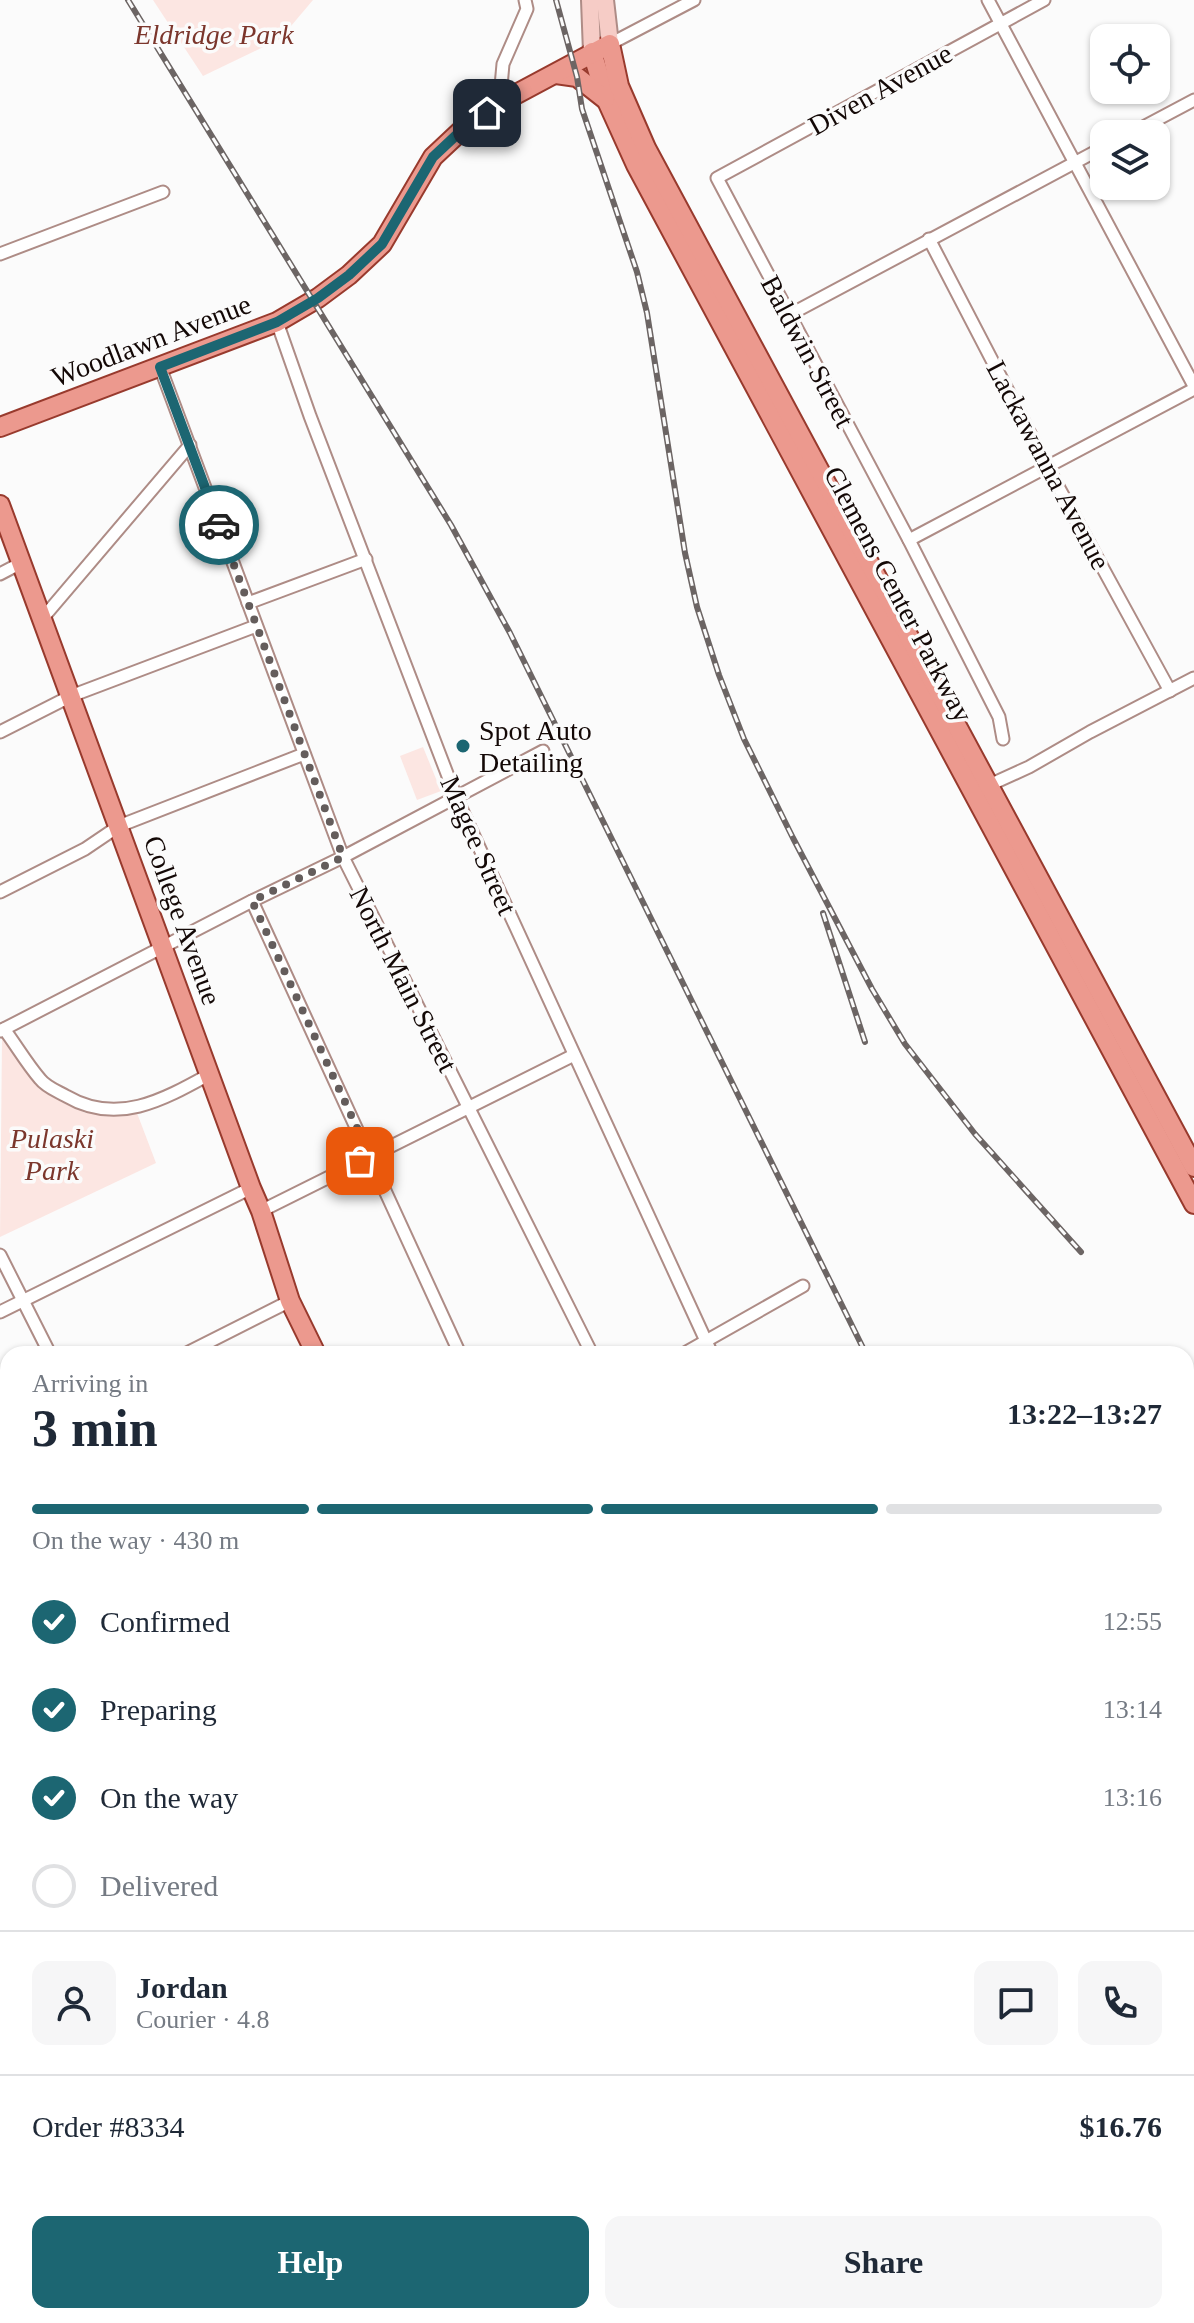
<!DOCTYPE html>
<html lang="en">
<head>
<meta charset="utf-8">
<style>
	:root { --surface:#fff; --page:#f6f6f7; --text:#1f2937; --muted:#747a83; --line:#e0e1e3; --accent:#1c6672 }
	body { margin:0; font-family:Georgia,serif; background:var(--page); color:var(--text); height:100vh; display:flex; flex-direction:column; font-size:30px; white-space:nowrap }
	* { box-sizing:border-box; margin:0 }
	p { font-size:26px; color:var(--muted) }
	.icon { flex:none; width:44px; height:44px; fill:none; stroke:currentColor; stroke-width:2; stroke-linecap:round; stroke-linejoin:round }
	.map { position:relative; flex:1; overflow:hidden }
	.side { position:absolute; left:0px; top:1346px; width:1194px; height:978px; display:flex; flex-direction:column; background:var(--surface); border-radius:24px 24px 0 0; box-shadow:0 2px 6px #0004 }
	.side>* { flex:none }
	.fabs { position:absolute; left:1090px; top:24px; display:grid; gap:16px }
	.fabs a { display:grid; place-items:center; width:80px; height:80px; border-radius:16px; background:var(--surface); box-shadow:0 2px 6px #0004; font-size:40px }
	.pin { position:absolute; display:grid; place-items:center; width:68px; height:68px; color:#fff; margin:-34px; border-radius:16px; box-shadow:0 4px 12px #0006 }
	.courier { position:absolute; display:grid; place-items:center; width:80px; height:80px; margin:-40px; border:6px solid #1c6672; border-radius:50%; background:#fff; color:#222; box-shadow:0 2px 10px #0007 }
	.headline em { font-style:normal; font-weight:600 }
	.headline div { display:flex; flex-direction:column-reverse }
	.headline { display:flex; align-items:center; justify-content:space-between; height:136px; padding:0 32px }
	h1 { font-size:52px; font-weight:600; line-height:60px }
	.bar { display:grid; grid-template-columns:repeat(4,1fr); gap:12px 8px; align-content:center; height:96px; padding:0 32px }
	.bar i { height:10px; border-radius:6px; background:var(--line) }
	.bar .selected { background:var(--accent) }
	.bar p { grid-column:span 4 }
	.line { display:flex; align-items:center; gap:20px; padding:0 32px; border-top:2px solid var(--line) }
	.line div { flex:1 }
	.round { display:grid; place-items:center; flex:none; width:84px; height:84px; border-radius:16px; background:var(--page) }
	ol { padding:0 32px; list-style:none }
	li { display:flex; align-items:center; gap:24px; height:88px }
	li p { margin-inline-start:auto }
	li .icon { padding:8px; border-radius:50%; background:var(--accent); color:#fff; stroke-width:4 }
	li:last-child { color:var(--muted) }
	li i { width:44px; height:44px; border:4px solid var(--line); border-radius:50% }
	.cta { display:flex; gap:16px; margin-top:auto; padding:16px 32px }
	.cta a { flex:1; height:92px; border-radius:16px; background:var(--accent); color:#fff; font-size:32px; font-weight:600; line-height:92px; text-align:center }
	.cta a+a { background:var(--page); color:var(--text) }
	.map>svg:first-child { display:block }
	.green { fill:#fce6e2 }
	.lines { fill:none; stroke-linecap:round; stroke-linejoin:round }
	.minor-casing { stroke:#ae8c86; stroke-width:15 }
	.tertiary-casing { stroke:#ae8c86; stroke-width:18 }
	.secondary-casing { stroke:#ae8c86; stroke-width:20 }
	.primary-casing { stroke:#983a2d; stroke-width:22 }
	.minor { stroke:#fff; stroke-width:11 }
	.tertiary { stroke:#fff; stroke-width:14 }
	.secondary { stroke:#f6ccc6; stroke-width:16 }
	.primary { stroke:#ec998e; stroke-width:18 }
	.rail-casing { stroke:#6c6564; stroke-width:6 }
	.rail { stroke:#fbfbfb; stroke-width:3; stroke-dasharray:9; stroke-linecap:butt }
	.done { stroke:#645d5c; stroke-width:8; stroke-dasharray:0 14.4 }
	.route { stroke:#1c6672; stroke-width:10 }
	.poi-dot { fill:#1c6672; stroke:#fbfbfb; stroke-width:3 }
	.labels { text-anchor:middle; stroke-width:7; stroke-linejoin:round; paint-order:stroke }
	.park-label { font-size:28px; font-style:italic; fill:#7b362c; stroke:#fbfbfb }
	.street-label { font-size:28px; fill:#130806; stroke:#fbfbfb }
	.poi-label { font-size:28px; fill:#130806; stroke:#fbfbfb; text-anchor:start }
</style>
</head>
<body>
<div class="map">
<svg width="1194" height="2323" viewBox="0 0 1194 2323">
	<rect width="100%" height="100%" fill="#fbfbfb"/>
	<g class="green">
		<polygon points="153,0 313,0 280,39 203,76"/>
		<polygon points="423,747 441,791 417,800 400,756"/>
		<polygon points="2,1039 35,1084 85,1113 137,1113 156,1163 0,1237"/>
	</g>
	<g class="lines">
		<defs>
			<g id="minor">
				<polyline points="988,0 1194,386"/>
				<polyline points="610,44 694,0"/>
				<polyline points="509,98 501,86 503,64 527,9 525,0"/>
				<polyline points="1130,134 1194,100"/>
				<polyline points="929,239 1048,468 1170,691"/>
				<polyline points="0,254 163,192"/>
				<polyline points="789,315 1104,147"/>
				<polyline points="277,322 310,416 456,797 712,1354"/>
				<polyline points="160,367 343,857 592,1354"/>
				<polyline points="909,540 1194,389"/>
				<polyline points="0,574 21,563"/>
				<polyline points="248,603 366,559"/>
				<polyline points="42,619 190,445"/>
				<polyline points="0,732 71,696 256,626"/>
				<polyline points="1003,739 999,717 909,540 717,178 1044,0"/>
				<polyline points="985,787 1029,767 1090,732 1194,678"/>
				<polyline points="0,892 85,849 119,826 304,754"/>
				<polyline points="252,901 460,1354"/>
				<path d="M4,1029C16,1045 27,1064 40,1079C46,1087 57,1091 66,1096C117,1126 163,1100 210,1074"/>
				<polyline points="0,1031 252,901 343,857 543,751"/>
				<polyline points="261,1211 574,1055"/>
				<polyline points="0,1255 50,1354"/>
				<polyline points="0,1312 251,1188"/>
				<polyline points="185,1354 290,1301"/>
				<polyline points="683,1354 803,1286"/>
				<polyline points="0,1445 8,1441"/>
				<polyline points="1186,1470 1194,1474"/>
				<polyline points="1186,1692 1194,1708"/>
				<polyline points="0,1717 8,1713"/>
				<polyline points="0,2030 8,2026"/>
				<polyline points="1186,2031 1194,2047"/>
				<polyline points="0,2088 8,2103"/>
				<polyline points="1186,2169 1194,2165"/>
				<polyline points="1186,2243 1194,2257"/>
				<polyline points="120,2316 124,2323"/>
				<polyline points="1109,2316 1113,2323"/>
				<polyline points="390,2323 403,2316"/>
			</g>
			<g id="tertiary">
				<polyline points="1186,1724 1194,1719"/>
				<polyline points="0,1789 8,1804"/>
				<polyline points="277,2316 281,2323"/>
				<polyline points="62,2323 75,2316"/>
			</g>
			<g id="secondary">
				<polyline points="590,0 592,52"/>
				<polyline points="605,0 610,44"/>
			</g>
			<g id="primary">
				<polyline points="592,52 607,101 636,165 1194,1204"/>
				<polyline points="556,74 577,77 605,99"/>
				<polyline points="0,427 277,322 318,298 349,275 382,244 433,157 465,127 509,98 610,44 619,86 646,148 1194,1167"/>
				<polyline points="0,505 251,1188 261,1211 290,1301 316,1354"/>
				<polyline points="932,2316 938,2323"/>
			</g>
		</defs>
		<use href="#minor" class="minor-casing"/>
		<use href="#tertiary" class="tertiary-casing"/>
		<use href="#secondary" class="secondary-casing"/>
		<use href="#primary" class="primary-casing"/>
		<use href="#minor" class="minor"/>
		<use href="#tertiary" class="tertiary"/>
		<use href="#secondary" class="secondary"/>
		<use href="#primary" class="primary"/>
		<defs>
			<g id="rail">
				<polyline points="128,0 451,525 510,633 866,1354"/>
				<polyline points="556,0 577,77 582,109 637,272 647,313 685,553 697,607 719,675 744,739 793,838 872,989 905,1044 975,1134 1081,1252"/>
				<polyline points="823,913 865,1042"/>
				<polyline points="1186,1996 1194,2012"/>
			</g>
		</defs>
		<use href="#rail" class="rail-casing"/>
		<use href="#rail" class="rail"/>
	</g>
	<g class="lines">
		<polyline class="done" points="219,525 343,857 252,901 370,1156 360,1161"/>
		<polyline class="route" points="219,525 160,367 277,322 318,298 349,275 382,244 433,157 465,127 487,113"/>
	</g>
	<circle class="poi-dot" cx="463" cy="746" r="8"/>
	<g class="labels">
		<g class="park-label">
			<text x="214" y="44">Eldridge Park</text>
			<text x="52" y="1148">Pulaski<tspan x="52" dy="32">Park</tspan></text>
		</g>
		<g class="street-label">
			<text transform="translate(880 89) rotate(-29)" y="10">Diven Avenue</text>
			<text transform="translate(151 340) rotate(-21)" y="10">Woodlawn Avenue</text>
			<text transform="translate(808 351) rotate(62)" y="10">Baldwin Street</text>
			<text transform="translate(1049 465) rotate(62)" y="10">Lackawanna Avenue</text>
			<text transform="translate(899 594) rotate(62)" y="10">Clemens Center Parkway</text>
			<text transform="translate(479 845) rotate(66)" y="10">Magee Street</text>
			<text transform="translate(183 920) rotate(70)" y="10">College Avenue</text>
			<text transform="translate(404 979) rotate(63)" y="10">North Main Street</text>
		</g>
		<g class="poi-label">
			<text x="479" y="740">Spot Auto<tspan x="479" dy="32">Detailing</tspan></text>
		</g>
	</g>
</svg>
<div class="fabs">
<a><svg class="icon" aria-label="locate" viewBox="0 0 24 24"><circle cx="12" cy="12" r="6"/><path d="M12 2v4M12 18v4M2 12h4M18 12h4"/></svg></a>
<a><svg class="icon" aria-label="layers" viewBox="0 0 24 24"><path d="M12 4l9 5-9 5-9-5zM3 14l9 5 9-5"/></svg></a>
</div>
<div class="pin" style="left:360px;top:1161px;background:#ea580c"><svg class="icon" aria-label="bag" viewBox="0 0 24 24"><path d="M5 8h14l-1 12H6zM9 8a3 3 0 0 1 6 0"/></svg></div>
<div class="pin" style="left:487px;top:113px;background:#1f2937"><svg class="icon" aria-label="home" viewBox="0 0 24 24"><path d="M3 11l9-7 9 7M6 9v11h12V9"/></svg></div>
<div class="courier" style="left:219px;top:525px"><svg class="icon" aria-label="car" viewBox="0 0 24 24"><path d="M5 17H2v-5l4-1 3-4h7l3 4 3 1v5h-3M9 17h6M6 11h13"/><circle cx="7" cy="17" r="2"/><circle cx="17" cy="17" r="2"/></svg></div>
<section class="side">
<div class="headline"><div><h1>3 min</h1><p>Arriving in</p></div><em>13:22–13:27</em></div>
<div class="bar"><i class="selected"></i><i class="selected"></i><i class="selected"></i><i></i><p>On the way · 430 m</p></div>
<ol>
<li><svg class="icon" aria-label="check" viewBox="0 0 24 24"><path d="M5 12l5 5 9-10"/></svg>Confirmed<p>12:55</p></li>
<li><svg class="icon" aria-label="check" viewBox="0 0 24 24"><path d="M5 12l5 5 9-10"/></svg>Preparing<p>13:14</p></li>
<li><svg class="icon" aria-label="check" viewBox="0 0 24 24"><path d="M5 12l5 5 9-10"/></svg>On the way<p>13:16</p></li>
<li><i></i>Delivered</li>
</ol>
<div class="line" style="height:144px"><a class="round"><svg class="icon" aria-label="person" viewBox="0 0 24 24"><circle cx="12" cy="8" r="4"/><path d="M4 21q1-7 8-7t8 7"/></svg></a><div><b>Jordan</b><p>Courier · 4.8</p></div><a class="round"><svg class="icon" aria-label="chat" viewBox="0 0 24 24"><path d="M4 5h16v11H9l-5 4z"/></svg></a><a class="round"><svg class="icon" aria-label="phone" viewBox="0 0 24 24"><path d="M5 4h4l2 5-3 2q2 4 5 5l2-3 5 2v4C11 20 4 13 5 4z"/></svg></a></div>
<div class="line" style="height:104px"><div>Order #8334</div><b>$16.76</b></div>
<div class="cta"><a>Help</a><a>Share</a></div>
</section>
</div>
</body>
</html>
